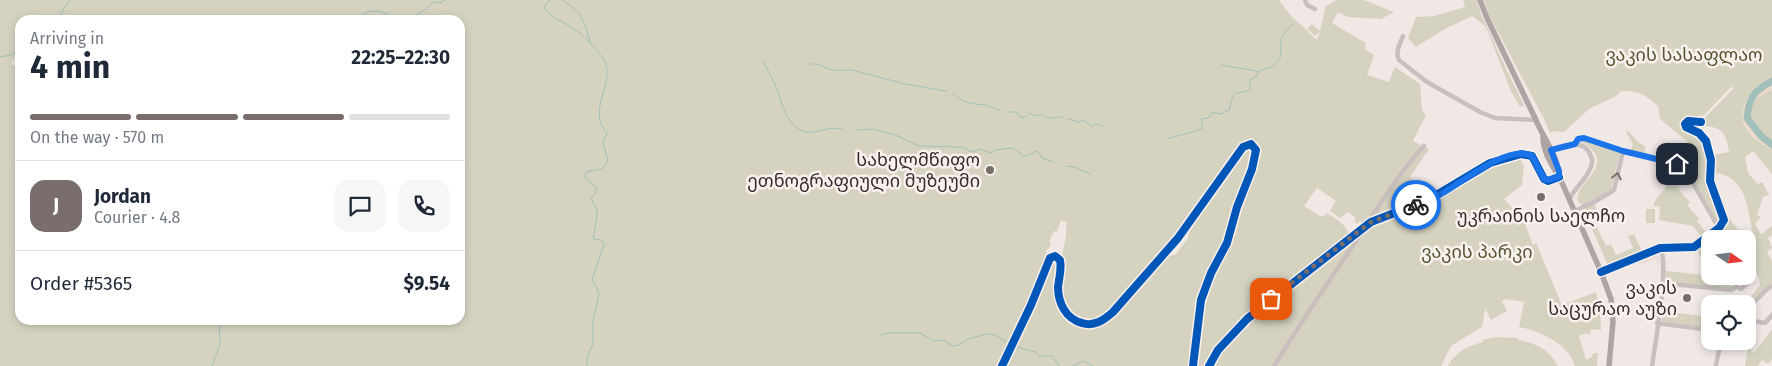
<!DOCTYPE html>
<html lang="en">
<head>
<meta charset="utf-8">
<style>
	:root { --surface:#fff; --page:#f6f6f7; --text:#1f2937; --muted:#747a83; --line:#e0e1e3; --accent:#796e6c }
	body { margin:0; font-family:"Fira Sans","Noto Sans Georgian",sans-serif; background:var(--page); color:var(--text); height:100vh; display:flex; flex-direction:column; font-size:19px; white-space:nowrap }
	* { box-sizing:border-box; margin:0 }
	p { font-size:16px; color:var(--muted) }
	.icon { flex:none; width:28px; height:28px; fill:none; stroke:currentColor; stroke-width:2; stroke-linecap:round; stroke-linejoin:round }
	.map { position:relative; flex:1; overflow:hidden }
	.panel { position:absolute; left:15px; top:15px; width:450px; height:310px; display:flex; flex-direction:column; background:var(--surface); border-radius:15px; box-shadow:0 2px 8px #0003 }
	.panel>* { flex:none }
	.needle { width:32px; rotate:104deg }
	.buttons { position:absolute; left:1701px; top:230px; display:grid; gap:10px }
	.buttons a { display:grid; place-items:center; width:55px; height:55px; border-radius:10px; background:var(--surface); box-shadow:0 2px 8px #0003; font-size:25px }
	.pin { position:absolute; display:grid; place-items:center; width:42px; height:42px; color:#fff; margin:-21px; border-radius:10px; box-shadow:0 2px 8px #0006 }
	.courier { position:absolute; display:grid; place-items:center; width:50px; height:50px; margin:-25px; border:4px solid #1a73e8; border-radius:50%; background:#fff; color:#222; box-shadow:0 1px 6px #0007 }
	.head em { font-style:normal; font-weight:700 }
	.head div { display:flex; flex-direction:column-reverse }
	.head { display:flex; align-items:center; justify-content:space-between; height:85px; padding:0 15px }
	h1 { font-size:32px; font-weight:700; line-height:38px }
	.bar { display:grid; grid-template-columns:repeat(4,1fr); gap:8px 5px; align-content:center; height:60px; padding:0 15px }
	.bar i { height:6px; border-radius:4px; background:var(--line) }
	.bar .selected { background:var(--accent) }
	.bar p { grid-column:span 4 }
	.line { display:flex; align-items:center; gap:12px; padding:0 15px; border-top:1px solid var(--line) }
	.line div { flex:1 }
	.round { display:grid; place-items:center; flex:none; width:52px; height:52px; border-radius:15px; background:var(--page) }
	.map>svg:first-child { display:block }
	.green { fill:#d5d3c0; fill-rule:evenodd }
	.sand { fill:#eddacd }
	.plaza { fill:#ecdcd6 }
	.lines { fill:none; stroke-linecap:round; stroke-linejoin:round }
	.stream { stroke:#a2c0b9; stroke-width:1 }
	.river { stroke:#a2c0b9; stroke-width:7 }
	.minor { stroke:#c8c0be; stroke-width:4.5 }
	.major { stroke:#ada5a3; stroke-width:5.5 }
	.cycleway-casing { stroke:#faf1ee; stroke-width:11 }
	.cycleway { stroke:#0057b8; stroke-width:8 }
	.oneway { stroke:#7a6f6d }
	.done { stroke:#796e6c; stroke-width:5; stroke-dasharray:0 9 }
	.route { stroke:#1a73e8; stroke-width:6 }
	.poi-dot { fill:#796e6c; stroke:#faf1ee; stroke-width:2 }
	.labels { text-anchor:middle; stroke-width:5; stroke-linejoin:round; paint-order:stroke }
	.park-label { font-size:18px; fill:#525730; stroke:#faf1ee }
	.poi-label { font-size:18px; fill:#3a2c2b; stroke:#faf1ee; text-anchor:end }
</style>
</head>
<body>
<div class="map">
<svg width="1772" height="366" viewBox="0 0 1772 366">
	<rect width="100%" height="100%" fill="#efe8e5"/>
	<g class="green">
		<path d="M0,0H1279L1290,15L1317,40L1320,31L1315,36L1307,29L1312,24L1320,31L1326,6L1337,0H1364L1394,12L1381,19L1348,17L1338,12L1332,23L1366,43L1365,49L1374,55L1367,75L1389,82L1395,67L1420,84L1422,110L1426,115L1413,141L1429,149L1410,177L1424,196L1445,183L1448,193L1491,167L1519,157L1524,166L1522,185L1504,199L1524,221L1533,245L1536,243L1562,305L1596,292L1600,311L1601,330L1591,329L1590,335L1587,333L1579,336L1586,360L1592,357L1593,353H1598L1597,366H1575C1568,344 1540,331 1519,327L1524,302L1505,299L1502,301L1507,311L1491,320L1486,310L1491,307L1485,310L1482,327L1451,346L1441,366H0ZM20,20H460V320H20V68L19,66L12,65V61L20,54ZM1251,140L1247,148L1236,160L1191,226L1188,238L1175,255L1166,256C1153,270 1114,320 1100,326C1082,333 1062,320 1056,304C1051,290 1059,275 1057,261L1054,260C1045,267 1029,315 1023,328L1017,329L1047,256L1046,251L1050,247L1051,242L1049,241L1054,231L1057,232L1061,220L1066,222V235L1062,257L1063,285L1061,286C1061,298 1064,311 1075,317C1100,334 1122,297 1137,281L1136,279L1139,278L1173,241L1171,239L1179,228L1184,227L1242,144L1246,141ZM1317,188L1336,201L1330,211L1340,218L1348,212L1355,217V222L1357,224L1360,221L1363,224L1349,234C1344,222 1337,220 1327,213L1322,217L1304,206Z"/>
		<polygon points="1463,0 1477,0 1481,14 1508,73 1524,105 1520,107 1511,91 1488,32 1484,25 1472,16 1443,30 1416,47 1408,38 1416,17 1434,16 1465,7"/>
		<path d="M1484,0H1772V79C1768,82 1762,83 1758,86C1744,97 1736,119 1750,134C1756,140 1765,145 1772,150V174L1753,151L1745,157L1748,173L1758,184L1762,182L1769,195L1763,197L1757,215L1761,217L1755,224L1761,234L1772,226V235L1768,238L1772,248L1767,252L1772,261V283L1748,307V304H1745L1760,285L1759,279L1755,269L1748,258V239H1726L1720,228L1722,227L1725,219L1712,185V179H1714V183L1725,205L1722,207L1724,211L1744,238L1751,237L1753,234C1748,209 1746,175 1714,173L1713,155L1729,152C1727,140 1725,129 1712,127C1707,126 1704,126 1700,123L1733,89L1732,86L1704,115L1687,119L1683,123V127C1689,133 1699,132 1704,139C1712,152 1708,169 1709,182C1710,191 1720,210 1723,219L1719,226L1686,172L1673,163L1658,159L1664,151L1685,168L1698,151L1660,119L1658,106C1646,95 1638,90 1621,91L1616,96L1589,109L1564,132L1554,131L1550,133L1545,121L1489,15Z"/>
		<path d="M1772,89V143C1762,135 1755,128 1749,117L1753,100Z"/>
		<polygon points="1628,131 1638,142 1646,147 1644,151 1652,157 1631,150 1633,144 1626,132"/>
		<path d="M1584,140C1596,144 1607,149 1620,152L1611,190L1584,206L1578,202C1572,183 1621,165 1582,142Z"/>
		<path d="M1669,182L1680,187L1678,189L1690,202L1687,205L1699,219L1697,221L1708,235L1703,239L1693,226L1659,220L1660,206H1653C1657,194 1664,193 1669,182Z"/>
		<polygon points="1594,203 1601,219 1595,223 1606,246 1611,244 1616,255 1633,248 1628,236 1634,234 1643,254 1608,266 1583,208"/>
		<rect x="1646" y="209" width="9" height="14"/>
		<polygon points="1704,241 1710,247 1710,258 1700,257 1697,247"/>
		<polygon points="1706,263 1710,263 1710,276 1728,276 1726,278 1734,289 1665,282 1666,271 1704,275"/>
		<polygon points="1662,311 1702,316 1701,327 1662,321"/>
		<polygon points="1772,329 1772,359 1768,364 1762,360 1758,366 1745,366 1748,348 1754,353"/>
		<path d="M1495,337L1518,338V340C1536,343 1549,349 1558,366H1448C1455,352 1468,346 1483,342V340Z"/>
	</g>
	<path class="sand" d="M1772,79V89L1753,100L1749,117C1755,128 1762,135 1772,143V150C1765,145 1756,140 1750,134C1736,119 1744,97 1758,86C1762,83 1768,82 1772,79Z"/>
	<polygon class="plaza" points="1658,252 1661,265 1659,266 1656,259 1640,265 1638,263 1627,267 1626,265"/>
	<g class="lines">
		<g class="stream">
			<polyline points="450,0 452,0"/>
			<path d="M550,0L544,6C549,19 564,21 574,29C584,36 597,49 604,60C615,78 593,103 601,124C602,127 606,131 607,134L603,143L608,160C602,173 597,169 586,172L585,178L597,188L594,195L591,198L597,210V217L593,239L602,240L604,245L592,279L599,293L598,299L593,321V344L587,357V366"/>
			<polyline points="563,0 579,13 586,27 590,42"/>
			<polyline points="58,20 64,8 70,0"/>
			<path d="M353,20C363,17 364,10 378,11C384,12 390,16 396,18C411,22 424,11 434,2L440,3L445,0"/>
			<polyline points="0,57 11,55 20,48"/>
			<path d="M763,61C768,70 773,80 777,89C782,104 788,129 806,132C820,134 828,124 844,130"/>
			<polyline points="810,64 816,64 832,70 852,70 905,84 946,91"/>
			<polyline points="1221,65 1257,71"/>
			<polyline points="953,94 965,102 975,104 986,105 999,110"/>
			<polyline points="1007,112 1017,112 1020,117 1025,117 1029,113 1036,116 1042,114 1048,118 1063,117"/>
			<polyline points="1068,119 1079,122 1083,120 1092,126 1096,124 1102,126"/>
			<polyline points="857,130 873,129 898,136 919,146 961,147 973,152 979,149 991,153 996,150 1013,148 1023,156 1028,156 1035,151 1039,153 1042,158 1053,162"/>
			<path d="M1167,139L1202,129V119L1208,118L1213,112L1221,114L1229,110C1234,89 1233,95 1250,90V80L1256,77L1259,71L1274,66L1281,56C1281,38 1278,38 1293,24"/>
			<polyline points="1067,166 1074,167 1090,174"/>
			<path d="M880,335L886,333H920L934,341L943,340L953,346C960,346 961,343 967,340C970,338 988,333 991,334C996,335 1002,339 1006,342"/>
			<polyline points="1014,346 1035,352 1039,356 1052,356 1059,366"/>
			<polyline points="212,366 220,344 219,320"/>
			<polyline points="1073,366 1083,361 1093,366"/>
		</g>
		<path class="river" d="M1772,81C1754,91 1749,97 1747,118L1761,136L1772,145"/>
		<g class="minor">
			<polyline points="1305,0 1307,5 1315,9"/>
			<path d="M1403,36C1400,44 1395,52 1399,60L1427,82L1480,112L1495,118L1536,120"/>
			<polyline points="1575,144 1578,139 1584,138 1623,151 1672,163 1686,171 1725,239"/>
			<path d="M1550,150C1563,145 1584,138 1591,156C1593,160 1592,166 1589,171C1584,182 1575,187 1569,200"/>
			<polyline points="1574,211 1594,202 1614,190 1623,151"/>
			<polyline points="1601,272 1660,248 1694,247 1719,228 1724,220 1710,181 1711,160 1706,141 1699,133 1686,127 1685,124 1688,121 1701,122"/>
			<polyline points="1662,283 1731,290 1736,287 1741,289 1750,281 1747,276"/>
			<polyline points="1748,309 1767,289 1772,286"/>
			<polyline points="1748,320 1765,323 1772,315"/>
			<polyline points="1657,323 1710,330"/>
			<polyline points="1716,365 1721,341"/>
			<path d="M1002,366L1031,305L1050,258L1055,256L1060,260C1062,269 1059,278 1058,287C1058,303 1066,319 1082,323C1094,327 1104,320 1113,312L1178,238L1243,147L1251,144L1256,150L1252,169L1237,207L1227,243L1211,273L1201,300L1193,366"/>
			<polyline points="1209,366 1218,350 1247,319 1371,222 1428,200 1490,163 1521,154 1532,156 1544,179 1548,181 1559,177"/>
			<path d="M1274,366C1300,324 1327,284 1354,244C1376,211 1397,175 1424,146"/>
			<path d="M1652,366C1655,345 1670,262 1660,248"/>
		</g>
		<g class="major">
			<path d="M1480,0L1487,18L1536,120C1543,138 1559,157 1559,177"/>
			<path d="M1543,137C1543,155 1556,170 1563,185L1601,272L1611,299L1613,322L1609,366"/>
		</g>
		<defs>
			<g id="cycleway">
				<polyline points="1601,272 1660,248 1694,247 1719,228 1724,220 1710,181 1711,160 1706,141 1699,133 1686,127 1685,124 1688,121 1701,122"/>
				<path d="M1002,366L1031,305L1050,258L1055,256L1060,260C1062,269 1059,278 1058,287C1058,303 1066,319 1082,323C1094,327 1104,320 1113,312L1178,238L1243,147L1251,144L1256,150L1252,169L1237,207L1227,243L1211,273L1201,300L1193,366"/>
				<polyline points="1209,366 1218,350 1247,319 1371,222 1428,200 1490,163 1521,154 1532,156 1544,179 1548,181 1559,177"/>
			</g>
		</defs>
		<use href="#cycleway" class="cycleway-casing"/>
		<use href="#cycleway" class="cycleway"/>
	</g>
	<defs><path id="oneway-chevron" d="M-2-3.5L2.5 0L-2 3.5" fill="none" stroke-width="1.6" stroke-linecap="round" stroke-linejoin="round" transform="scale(1.25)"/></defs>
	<use class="oneway" href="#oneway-chevron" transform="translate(1617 176) rotate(-77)"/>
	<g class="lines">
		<polyline class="done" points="1271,299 1371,222 1416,205"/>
		<path class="route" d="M1416,205C1426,202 1436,197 1445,192C1464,180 1510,144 1532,156L1544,179L1548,180L1559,177V171L1551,150L1575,144L1578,139L1584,138L1623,151L1677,164"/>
	</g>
	<g class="poi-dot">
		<circle cx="990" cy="170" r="5"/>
		<circle cx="1541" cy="197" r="5"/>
		<circle cx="1687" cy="298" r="5"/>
	</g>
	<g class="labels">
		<g class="park-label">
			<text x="1684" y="61">ვაკის სასაფლაო</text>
			<text x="1477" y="258">ვაკის პარკი</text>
		</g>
		<g class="poi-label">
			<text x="980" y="166">სახელმწიფო<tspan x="980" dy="21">ეთნოგრაფიული მუზეუმი</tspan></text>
			<text x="1541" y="222" text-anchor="middle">უკრაინის საელჩო</text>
			<text x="1677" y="294">ვაკის<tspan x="1677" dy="21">საცურაო აუზი</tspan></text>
		</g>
	</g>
</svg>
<div class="buttons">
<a><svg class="needle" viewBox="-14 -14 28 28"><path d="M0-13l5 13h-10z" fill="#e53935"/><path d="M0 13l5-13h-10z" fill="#747a83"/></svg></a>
<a><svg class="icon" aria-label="locate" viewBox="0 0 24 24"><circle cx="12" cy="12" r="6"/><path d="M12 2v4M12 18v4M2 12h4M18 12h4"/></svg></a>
</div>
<div class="pin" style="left:1271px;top:299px;background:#ea580c"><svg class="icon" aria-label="bag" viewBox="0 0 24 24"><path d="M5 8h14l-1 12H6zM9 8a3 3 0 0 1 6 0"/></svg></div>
<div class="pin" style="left:1677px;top:164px;background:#1f2937"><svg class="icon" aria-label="home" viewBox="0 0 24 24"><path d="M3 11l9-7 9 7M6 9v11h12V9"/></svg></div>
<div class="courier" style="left:1416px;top:205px"><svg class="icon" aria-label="bike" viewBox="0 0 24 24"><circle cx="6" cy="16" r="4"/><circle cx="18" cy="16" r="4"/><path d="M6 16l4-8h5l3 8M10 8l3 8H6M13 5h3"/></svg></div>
<section class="panel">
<div class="head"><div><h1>4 min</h1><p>Arriving in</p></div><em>22:25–22:30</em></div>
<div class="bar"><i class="selected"></i><i class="selected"></i><i class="selected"></i><i></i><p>On the way · 570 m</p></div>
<div class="line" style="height:90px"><b class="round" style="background:var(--accent);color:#fff">J</b><div><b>Jordan</b><p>Courier · 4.8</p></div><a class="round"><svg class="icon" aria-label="chat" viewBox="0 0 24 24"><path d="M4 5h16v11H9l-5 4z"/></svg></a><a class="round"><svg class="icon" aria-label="phone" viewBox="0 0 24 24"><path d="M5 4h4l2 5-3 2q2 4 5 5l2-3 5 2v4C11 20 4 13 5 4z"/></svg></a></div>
<div class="line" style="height:65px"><div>Order #5365</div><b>$9.54</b></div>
</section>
</div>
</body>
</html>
